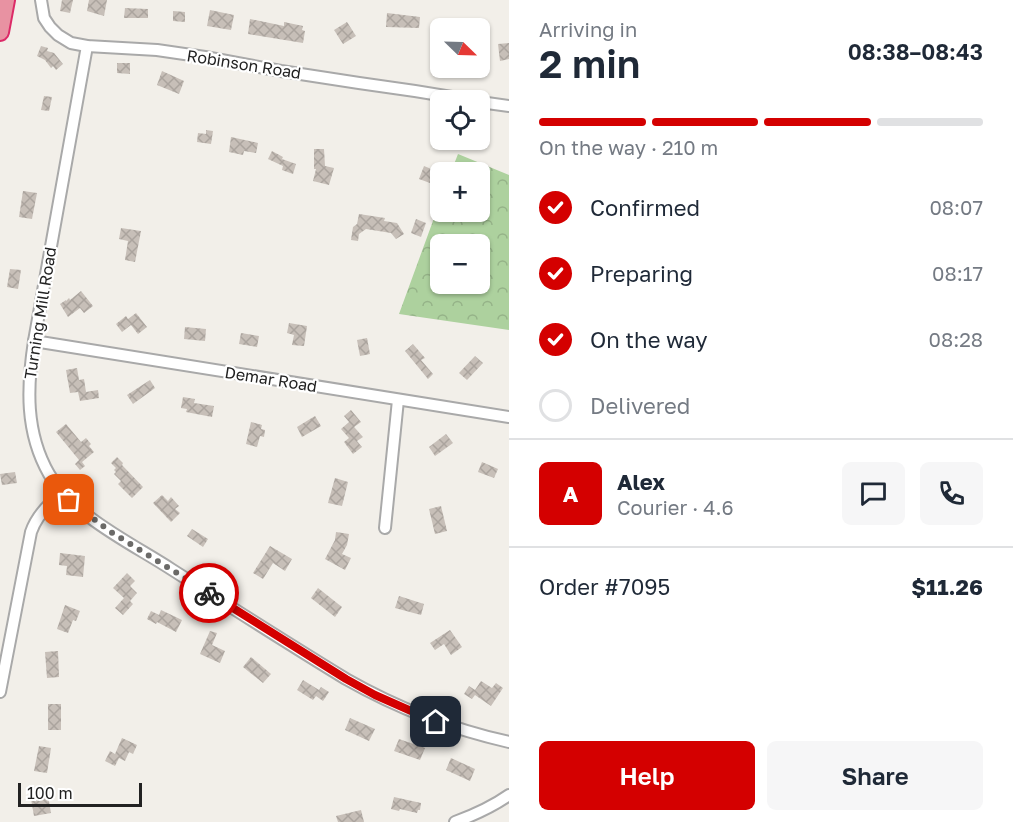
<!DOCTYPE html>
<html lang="en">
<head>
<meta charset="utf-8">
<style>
	:root { --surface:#fff; --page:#f6f6f7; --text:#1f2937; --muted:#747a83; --line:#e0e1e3; --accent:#d40000 }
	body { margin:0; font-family:"Golos Text",sans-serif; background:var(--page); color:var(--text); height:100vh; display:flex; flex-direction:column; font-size:22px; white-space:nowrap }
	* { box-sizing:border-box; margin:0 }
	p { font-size:20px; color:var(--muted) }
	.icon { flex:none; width:33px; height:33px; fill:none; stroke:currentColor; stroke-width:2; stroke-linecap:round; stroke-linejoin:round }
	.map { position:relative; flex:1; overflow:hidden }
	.side { display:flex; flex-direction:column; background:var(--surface); width:504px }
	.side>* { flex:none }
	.needle { width:39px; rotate:113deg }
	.buttons { position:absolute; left:430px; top:18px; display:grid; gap:12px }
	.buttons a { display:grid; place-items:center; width:60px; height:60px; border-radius:9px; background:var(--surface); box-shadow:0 2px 4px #0004; font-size:30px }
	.scale { position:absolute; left:18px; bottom:15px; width:124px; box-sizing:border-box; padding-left:6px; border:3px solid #222; border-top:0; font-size:16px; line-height:21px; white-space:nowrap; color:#222; -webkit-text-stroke:4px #fff; paint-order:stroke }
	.pin { position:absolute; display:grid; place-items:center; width:51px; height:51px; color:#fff; margin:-26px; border-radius:12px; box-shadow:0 3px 9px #0006 }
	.courier { position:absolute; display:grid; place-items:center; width:60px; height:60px; margin:-30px; border:4px solid #d40000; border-radius:50%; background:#fff; color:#222; box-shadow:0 2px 8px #0007 }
	.overview em { font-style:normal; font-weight:600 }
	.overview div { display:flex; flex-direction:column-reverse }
	.overview { display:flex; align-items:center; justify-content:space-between; height:102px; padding:0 30px }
	h1 { font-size:39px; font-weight:600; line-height:45px }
	.bar { display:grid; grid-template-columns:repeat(4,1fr); gap:9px 6px; align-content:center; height:72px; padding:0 30px }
	.bar i { height:8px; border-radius:4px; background:var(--line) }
	.bar .selected { background:var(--accent) }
	.bar p { grid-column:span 4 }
	.line { display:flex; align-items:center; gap:15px; padding:0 30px; border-top:2px solid var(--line) }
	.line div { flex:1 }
	.round { display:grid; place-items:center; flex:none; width:63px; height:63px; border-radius:9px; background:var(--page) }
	ol { padding:0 30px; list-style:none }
	li { display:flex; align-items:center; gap:18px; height:66px }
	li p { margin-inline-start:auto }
	li .icon { padding:6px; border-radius:50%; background:var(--accent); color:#fff; stroke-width:4 }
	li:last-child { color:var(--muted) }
	li i { width:33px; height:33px; border:3px solid var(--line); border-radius:50% }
	.cta { display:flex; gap:12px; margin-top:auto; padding:12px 30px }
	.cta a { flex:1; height:69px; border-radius:9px; background:var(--accent); color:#fff; font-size:24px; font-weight:600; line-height:69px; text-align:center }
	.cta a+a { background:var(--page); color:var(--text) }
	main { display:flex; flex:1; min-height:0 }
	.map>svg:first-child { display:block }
	.forest { fill:url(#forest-crowns); fill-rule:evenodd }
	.building { fill:url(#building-cross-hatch) }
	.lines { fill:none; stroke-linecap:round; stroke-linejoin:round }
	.minor-casing { stroke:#a9a9a9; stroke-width:14 }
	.highway-casing { stroke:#dc2a67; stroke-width:20 }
	.minor { stroke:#fff; stroke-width:10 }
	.highway { stroke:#e892a2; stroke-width:16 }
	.done { stroke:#6b6a68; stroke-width:6; stroke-dasharray:0 10.8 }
	.route { stroke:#d40000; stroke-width:8 }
	.labels { text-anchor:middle; stroke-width:4.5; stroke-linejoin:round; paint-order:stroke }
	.street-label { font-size:16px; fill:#222; stroke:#fff }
</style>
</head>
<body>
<main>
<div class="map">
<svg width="509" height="822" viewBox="0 0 509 822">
	<defs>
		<pattern id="forest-crowns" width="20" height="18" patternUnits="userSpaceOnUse" patternTransform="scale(1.5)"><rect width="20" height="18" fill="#add19e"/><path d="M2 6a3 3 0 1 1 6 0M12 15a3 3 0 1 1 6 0" fill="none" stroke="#95b388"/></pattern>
		<pattern id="building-cross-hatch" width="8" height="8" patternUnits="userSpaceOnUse" patternTransform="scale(1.5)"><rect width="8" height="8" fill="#c7bfb8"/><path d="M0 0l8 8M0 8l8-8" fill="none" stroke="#aba49e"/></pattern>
	</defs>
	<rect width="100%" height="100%" fill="#f2efe9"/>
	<path class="forest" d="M458,154L509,175V330L399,314L441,199V212H480V172H451ZM441,244H480V284H441Z"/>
	<g class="building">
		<polygon points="62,0 73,0 70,13 60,11"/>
		<polygon points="89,0 107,0 104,16 87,11"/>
		<polygon points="125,8 148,9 148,18 124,18"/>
		<polygon points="210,10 234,15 231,30 207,26"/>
		<polygon points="173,11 185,12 185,22 173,21"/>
		<polygon points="387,13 420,17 419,28 386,27"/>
		<polygon points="250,19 284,26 284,22 303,26 302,30 305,31 303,43 248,34"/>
		<polygon points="347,22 356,36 343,44 334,30"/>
		<polygon points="509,43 509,59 500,61 498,44"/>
		<polygon points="41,46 48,48 47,51 54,53 63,64 56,70 53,66 51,68 45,60 37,56"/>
		<polygon points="117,63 130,63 130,74 117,73"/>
		<polygon points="162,71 184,81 179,94 157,85"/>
		<polygon points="44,96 52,97 49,111 41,110"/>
		<polygon points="206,130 213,131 211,144 197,142 198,133 206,134"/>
		<polygon points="231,137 258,143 256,153 244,151 243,155 229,152"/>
		<polygon points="314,149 324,149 325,166 334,168 329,185 313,181 316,169 314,169"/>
		<polygon points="272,151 283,157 282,159 296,164 293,174 282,170 283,166 268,159"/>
		<polygon points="424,166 441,173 441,187 419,179"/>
		<polygon points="23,191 37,193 32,219 19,217"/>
		<polygon points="359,214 385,218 384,221 397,223 404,234 396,239 391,233 366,229 359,234 358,241 351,240 353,227 357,224"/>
		<polygon points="416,219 426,223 421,237 411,233"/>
		<polygon points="121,228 141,231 135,262 125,260 128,241 119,239"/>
		<polygon points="10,269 21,270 18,289 7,287"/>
		<polygon points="81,291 93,306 84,313 80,308 68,317 60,304 66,300 66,301 69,298 70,300"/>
		<polygon points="136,313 147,327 138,334 131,325 122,332 116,324 126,316 128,319"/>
		<polygon points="289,323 307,326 304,346 292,345 294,335 287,333"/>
		<polygon points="185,327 206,329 205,341 184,339"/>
		<polygon points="241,333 259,336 257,347 239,344"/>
		<polygon points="367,338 370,354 360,356 357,340"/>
		<polygon points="413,344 425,358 421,360 433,374 428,379 405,351"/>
		<polygon points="475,356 483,363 467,380 459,373"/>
		<polygon points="77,368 79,380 84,379 86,392 98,390 99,398 80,401 78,392 70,393 66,370"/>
		<polygon points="150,380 155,388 133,404 127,395"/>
		<polygon points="183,397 195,399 194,403 214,406 212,417 186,412 187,409 181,408"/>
		<polygon points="351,410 361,422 354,427 363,437 357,441 362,447 353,454 344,442 349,438 341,429 349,422 344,416"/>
		<polygon points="315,416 321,426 302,437 297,427"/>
		<polygon points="251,422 262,425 261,429 265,430 264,437 260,436 257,447 246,444"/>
		<polygon points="66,424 81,442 86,438 91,444 89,446 94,452 82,462 85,466 80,470 75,464 79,460 56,432"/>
		<polygon points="446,434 453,443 435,456 429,447"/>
		<polygon points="117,457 123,463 122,465 143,487 132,498 118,484 121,481 114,474 116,472 114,470 116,468 111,463"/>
		<polygon points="482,462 498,469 494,478 478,472"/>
		<polygon points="15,472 17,483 2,485 0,474"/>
		<polygon points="335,478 348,482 342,506 328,503"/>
		<polygon points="162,495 168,501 171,497 179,506 175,509 180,513 171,522 153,503"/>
		<polygon points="441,506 447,531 435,534 429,509"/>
		<polygon points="192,529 208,539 203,547 187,536"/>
		<polygon points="336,532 349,534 347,545 342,554 351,558 345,570 325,559 335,540"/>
		<polygon points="270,546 292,559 285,571 273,563 263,579 253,573"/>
		<polygon points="60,553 85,556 83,577 66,575 67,566 59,565"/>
		<polygon points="127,573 135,581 130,586 137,593 130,601 133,604 123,615 115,608 124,598 113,588"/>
		<polygon points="318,588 342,607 335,617 311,598"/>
		<polygon points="399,596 424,604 421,615 395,608"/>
		<polygon points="65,605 80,611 76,621 73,620 68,633 57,629"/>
		<polygon points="161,610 182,620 176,632 157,622 156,624 147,619 151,611 159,615"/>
		<polygon points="450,630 462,647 451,655 444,644 435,650 430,643"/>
		<polygon points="210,631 217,633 212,645 225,651 220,663 200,654"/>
		<polygon points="58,651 59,677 47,678 45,652"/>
		<polygon points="251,657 271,674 263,683 243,667"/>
		<polygon points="303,680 319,690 321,687 329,692 323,701 316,696 313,700 297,690"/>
		<polygon points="481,681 492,688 496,683 503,688 491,706 475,695 472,699 464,694 469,686 475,690"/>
		<rect x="48" y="704" width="13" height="26"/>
		<polygon points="350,718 375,729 369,741 345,730"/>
		<polygon points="122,738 137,745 133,754 129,752 125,761 119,758 115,766 105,761 110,751 115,754"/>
		<polygon points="399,739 425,748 420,760 394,751"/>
		<polygon points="39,746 51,748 47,773 34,771"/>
		<polygon points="451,758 475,769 470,781 446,770"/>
		<polygon points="48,796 51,813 34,816 31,799"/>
		<polygon points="394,797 421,803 420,810 418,810 417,813 400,809 399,811 391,809"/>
		<polygon points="361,810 364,822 338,822 336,816"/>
	</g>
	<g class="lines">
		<defs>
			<g id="minor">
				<polyline points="41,0 44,18 50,27 58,35 71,43 87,46 157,50 205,57 281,71 359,83 415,91 470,100"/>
				<path d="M87,46L34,341C27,387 25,432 49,474C73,516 131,543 171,569C229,606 287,643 346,679C397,708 451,729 509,742"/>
				<polyline points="480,102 509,106"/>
				<polyline points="34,341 509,417"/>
				<polyline points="385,528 398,400"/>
				<path d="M0,692L31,532C37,515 49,503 63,493"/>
				<path d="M455,822C474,815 492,807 509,795"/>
			</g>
			<polyline id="highway" points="0,32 6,0"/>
		</defs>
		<use href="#minor" class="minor-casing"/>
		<use href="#highway" class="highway-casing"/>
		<use href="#minor" class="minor"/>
		<use href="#highway" class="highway"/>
	</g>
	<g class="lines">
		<polyline class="done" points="69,500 111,532 209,593"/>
		<polyline class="route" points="209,593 346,679 375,695 436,722"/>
	</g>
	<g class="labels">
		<g class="street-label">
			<text transform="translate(244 64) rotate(9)" y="6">Robinson Road</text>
			<text transform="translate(40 313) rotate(-81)" y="6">Turning Mill Road</text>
			<text transform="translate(271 379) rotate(9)" y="6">Demar Road</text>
		</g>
	</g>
</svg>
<div class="buttons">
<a><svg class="needle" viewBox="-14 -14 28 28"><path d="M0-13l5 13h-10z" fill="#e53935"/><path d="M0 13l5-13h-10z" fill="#747a83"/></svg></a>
<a><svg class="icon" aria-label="locate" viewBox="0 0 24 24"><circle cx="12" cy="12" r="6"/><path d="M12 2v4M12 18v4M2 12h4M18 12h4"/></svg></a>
<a>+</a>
<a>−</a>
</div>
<div class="scale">100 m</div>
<div class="pin" style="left:69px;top:500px;background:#ea580c"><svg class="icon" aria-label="bag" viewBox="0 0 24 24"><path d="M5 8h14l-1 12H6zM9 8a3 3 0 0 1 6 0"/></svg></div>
<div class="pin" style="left:436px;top:722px;background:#1f2937"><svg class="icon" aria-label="home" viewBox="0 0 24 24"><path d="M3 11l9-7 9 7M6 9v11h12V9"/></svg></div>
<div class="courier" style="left:209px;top:593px"><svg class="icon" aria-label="bike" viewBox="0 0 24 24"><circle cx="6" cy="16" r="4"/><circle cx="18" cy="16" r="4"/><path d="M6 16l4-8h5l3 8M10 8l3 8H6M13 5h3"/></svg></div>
</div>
<section class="side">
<div class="overview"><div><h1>2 min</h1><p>Arriving in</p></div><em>08:38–08:43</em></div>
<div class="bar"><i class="selected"></i><i class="selected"></i><i class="selected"></i><i></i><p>On the way · 210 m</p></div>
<ol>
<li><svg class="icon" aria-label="check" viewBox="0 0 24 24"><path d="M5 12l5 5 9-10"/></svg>Confirmed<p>08:07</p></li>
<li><svg class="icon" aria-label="check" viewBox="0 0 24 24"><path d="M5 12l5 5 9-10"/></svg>Preparing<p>08:17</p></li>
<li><svg class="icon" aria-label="check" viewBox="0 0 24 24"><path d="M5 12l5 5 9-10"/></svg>On the way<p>08:28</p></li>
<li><i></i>Delivered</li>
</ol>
<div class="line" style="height:108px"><b class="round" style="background:var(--accent);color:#fff">A</b><div><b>Alex</b><p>Courier · 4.6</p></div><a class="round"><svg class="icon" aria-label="chat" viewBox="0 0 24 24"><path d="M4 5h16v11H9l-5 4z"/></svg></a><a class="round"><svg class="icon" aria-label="phone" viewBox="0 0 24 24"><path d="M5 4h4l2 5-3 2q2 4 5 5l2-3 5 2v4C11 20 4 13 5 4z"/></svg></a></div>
<div class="line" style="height:78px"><div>Order #7095</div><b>$11.26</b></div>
<div class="cta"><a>Help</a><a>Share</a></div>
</section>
</main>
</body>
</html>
